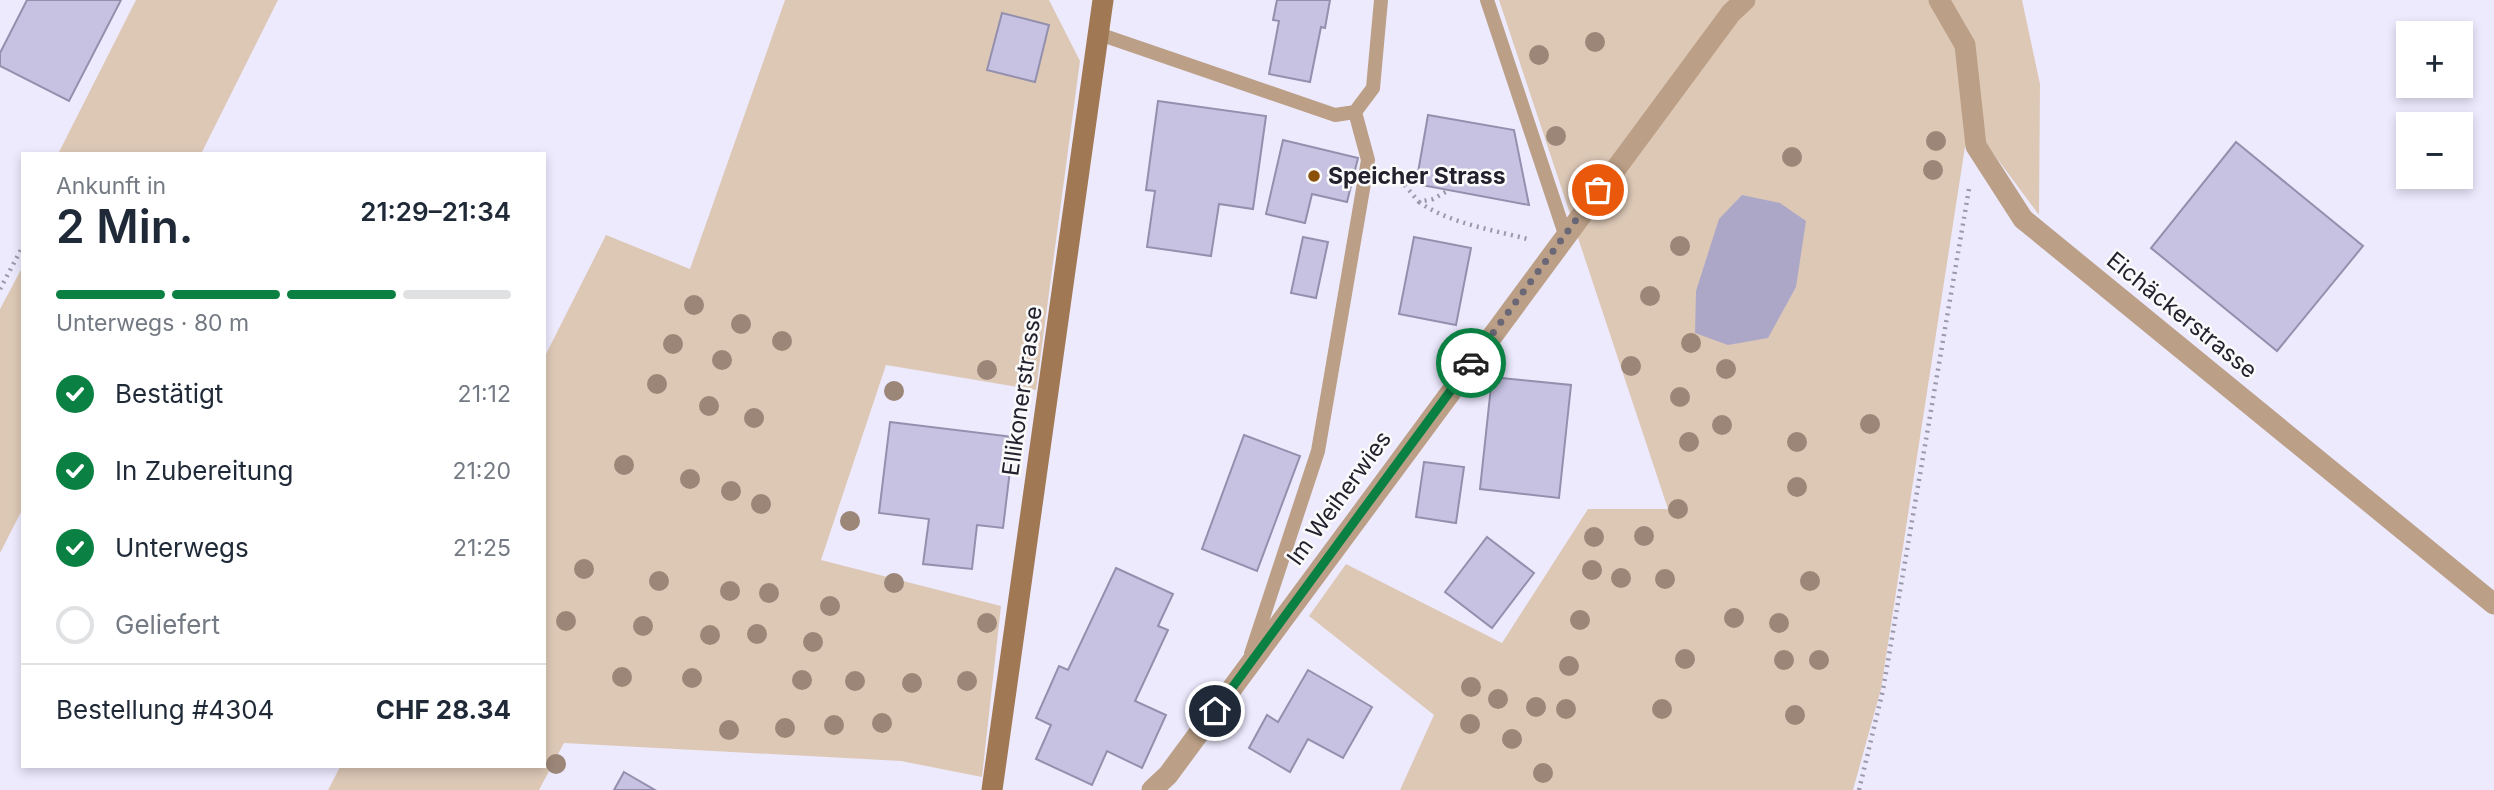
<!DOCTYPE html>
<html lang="de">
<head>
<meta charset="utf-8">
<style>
	:root { --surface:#fff; --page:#f2f2f3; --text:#1f2937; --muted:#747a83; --line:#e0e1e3; --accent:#0b8043 }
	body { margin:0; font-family:Inter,sans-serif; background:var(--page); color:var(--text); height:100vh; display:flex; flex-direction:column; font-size:26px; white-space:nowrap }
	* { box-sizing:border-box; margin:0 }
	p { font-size:23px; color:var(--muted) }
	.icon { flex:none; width:38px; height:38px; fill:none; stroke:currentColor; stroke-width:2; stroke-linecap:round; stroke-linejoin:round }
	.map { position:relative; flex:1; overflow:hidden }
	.details { position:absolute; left:21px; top:152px; width:525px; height:616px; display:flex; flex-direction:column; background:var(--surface); border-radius:0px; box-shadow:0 4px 10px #0003 }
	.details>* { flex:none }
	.fabs { position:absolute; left:2396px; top:21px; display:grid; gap:14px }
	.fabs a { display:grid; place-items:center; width:77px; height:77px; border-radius:0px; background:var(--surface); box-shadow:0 4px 10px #0003; font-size:35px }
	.pin { position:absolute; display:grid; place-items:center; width:60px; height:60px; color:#fff; margin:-30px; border:4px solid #fff; border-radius:50%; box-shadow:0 2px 7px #0007 }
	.courier { position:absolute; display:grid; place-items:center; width:70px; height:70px; margin:-35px; border:5px solid #0b8043; border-radius:50%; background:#fff; color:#222; box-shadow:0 2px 9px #0007 }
	.head em { font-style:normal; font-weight:600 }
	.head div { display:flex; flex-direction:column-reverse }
	.head { display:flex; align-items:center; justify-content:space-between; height:119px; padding:0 35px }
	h1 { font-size:46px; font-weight:600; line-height:52px }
	.bar { display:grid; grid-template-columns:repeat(4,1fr); gap:10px 7px; align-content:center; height:84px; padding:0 35px }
	.bar i { height:9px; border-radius:5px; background:var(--line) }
	.bar .on { background:var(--accent) }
	.bar p { grid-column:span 4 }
	.line { display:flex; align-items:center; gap:18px; padding:0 35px; border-top:2px solid var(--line) }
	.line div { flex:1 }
	ol { padding:0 35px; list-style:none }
	li { display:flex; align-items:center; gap:21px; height:77px }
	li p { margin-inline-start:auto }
	li .icon { padding:7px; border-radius:50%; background:var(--accent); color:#fff; stroke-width:4 }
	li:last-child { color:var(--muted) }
	li i { width:38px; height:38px; border:4px solid var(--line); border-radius:50% }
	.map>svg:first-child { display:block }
	.green { fill:#ddc8b6 }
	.water { fill:#ada7c7 }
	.building { fill:#c7c2e2; stroke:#948fad; stroke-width:2 }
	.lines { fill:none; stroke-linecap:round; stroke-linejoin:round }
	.path { stroke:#9b98a9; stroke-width:4.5; stroke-dasharray:2 5; stroke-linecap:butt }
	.lane { stroke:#bb9f86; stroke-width:14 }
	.street { stroke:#bb9f86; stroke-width:21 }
	.secondary { stroke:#a17854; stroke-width:21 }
	.tree { fill:#9c8678 }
	.done { stroke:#6a6776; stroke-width:7; stroke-dasharray:0 12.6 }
	.route { stroke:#0b8043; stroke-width:9 }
	.poi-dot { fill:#8b510a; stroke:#fafafa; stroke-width:2.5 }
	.labels { text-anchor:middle; stroke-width:5; stroke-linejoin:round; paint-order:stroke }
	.poi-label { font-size:23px; font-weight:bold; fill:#23212d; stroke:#fafafa; text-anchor:start }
	.street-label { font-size:23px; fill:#23212d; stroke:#fafafa }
</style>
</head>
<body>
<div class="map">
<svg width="2494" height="790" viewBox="0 0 2494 790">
	<rect width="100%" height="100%" fill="#edeafe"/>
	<g class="green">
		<polygon points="136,0 278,0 201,154 58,154"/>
		<polygon points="785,0 1049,0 1080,61 1036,390 886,365 821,560 1001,606 982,777 901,761 564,743 539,790 328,790 340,767 544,766 544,358 606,235 690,269"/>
		<polygon points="1499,0 2022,0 2040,84 2039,215 1969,121 1881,689 1853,790 1400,790 1434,715 1309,616 1346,564 1502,643 1588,509 1668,509"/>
		<polygon points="23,266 23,508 0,553 0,309"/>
	</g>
	<polygon class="water" points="1742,195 1780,203 1806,221 1796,287 1768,338 1728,345 1695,333 1696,291 1719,219"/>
	<g class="building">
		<polygon points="27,0 121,0 69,101 0,66 0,53"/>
		<polygon points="1277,0 1330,0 1325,28 1321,27 1310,82 1269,74 1279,21 1273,20"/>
		<polygon points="1002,13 1049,25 1035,82 987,70"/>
		<polygon points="1158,101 1266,116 1253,209 1219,204 1211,256 1147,247 1155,191 1146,190"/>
		<polygon points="1428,115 1514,130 1529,205 1416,184"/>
		<polygon points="1283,140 1358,158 1347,202 1312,194 1305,223 1266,214"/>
		<polygon points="2236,142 2363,246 2277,351 2151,248"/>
		<polygon points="1303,237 1328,242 1316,298 1291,293"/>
		<polygon points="1414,237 1471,248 1456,325 1399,314"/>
		<polygon points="1492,377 1571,385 1559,498 1480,489"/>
		<polygon points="890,422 1014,437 1003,528 977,525 972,569 923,564 929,519 879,513"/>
		<polygon points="1244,435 1300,456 1257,571 1202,549"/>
		<polygon points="1424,462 1464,467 1456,523 1416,517"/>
		<polygon points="1487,537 1534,573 1492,628 1445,592"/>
		<polygon points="1116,568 1173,594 1158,626 1168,630 1135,701 1166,715 1142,768 1107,751 1092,785 1036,759 1051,725 1036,718 1059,666 1068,670"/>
		<polygon points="1308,670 1372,707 1343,758 1308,739 1290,772 1249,748 1267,715 1278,722"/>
		<polygon points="624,772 655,790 614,790"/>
	</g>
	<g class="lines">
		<g class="path">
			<polyline points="1391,169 1419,202 1433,199 1449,190"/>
			<path d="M1419,202C1450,224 1495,230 1531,240"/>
			<polyline points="0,289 23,246"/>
			<polyline points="1859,790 1883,690 1969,189"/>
		</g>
		<g class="lane">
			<polyline points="1487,0 1565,234"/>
			<polyline points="1099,34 1335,115 1355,112 1373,88 1381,0"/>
			<polyline points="1251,654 1318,451 1368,160 1355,112"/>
		</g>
		<g class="street">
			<polyline points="1939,0 1965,45 1976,146 2023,219 2494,604"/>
			<polyline points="1152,790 1168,775 1731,13 1745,0"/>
		</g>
		<polyline class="secondary" points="992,790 1103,0"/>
	</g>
	<g class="tree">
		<circle cx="1595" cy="42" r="10"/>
		<circle cx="1539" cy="55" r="10"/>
		<circle cx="1556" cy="136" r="10"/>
		<circle cx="1936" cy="141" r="10"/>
		<circle cx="1792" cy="157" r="10"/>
		<circle cx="1933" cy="170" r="10"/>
		<circle cx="1680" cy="246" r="10"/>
		<circle cx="1650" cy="296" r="10"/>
		<circle cx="694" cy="305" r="10"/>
		<circle cx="741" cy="324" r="10"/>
		<circle cx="782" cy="341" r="10"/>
		<circle cx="1691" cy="343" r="10"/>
		<circle cx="673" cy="344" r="10"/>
		<circle cx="722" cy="360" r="10"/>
		<circle cx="1631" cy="366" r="10"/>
		<circle cx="1726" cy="369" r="10"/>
		<circle cx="987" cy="370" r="10"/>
		<circle cx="657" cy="384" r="10"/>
		<circle cx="894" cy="391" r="10"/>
		<circle cx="1680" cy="397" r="10"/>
		<circle cx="709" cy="406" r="10"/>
		<circle cx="754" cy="418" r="10"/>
		<circle cx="1870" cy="424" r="10"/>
		<circle cx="1722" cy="425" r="10"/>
		<circle cx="1689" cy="442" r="10"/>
		<circle cx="1797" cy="442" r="10"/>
		<circle cx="624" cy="465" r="10"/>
		<circle cx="690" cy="479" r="10"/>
		<circle cx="1797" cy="487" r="10"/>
		<circle cx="731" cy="491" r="10"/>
		<circle cx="761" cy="504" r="10"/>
		<circle cx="1678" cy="509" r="10"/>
		<circle cx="850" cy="521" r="10"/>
		<circle cx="1644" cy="536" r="10"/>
		<circle cx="1594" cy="537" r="10"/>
		<circle cx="584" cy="569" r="10"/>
		<circle cx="1592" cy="570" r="10"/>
		<circle cx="1621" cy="578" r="10"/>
		<circle cx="1665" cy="579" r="10"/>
		<circle cx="659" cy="581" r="10"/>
		<circle cx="1810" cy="581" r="10"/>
		<circle cx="894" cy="583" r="10"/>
		<circle cx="730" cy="591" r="10"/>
		<circle cx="769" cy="593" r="10"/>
		<circle cx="830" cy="606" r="10"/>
		<circle cx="1734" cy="618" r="10"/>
		<circle cx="1580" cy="620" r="10"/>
		<circle cx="566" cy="621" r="10"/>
		<circle cx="987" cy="623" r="10"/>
		<circle cx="1779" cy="623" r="10"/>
		<circle cx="643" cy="626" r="10"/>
		<circle cx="757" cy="634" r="10"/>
		<circle cx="710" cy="635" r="10"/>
		<circle cx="813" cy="642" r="10"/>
		<circle cx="1685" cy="659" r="10"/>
		<circle cx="1784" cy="660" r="10"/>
		<circle cx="1819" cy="660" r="10"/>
		<circle cx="1569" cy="666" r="10"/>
		<circle cx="622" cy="677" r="10"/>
		<circle cx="692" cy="678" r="10"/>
		<circle cx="802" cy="680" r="10"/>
		<circle cx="855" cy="681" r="10"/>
		<circle cx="967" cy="681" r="10"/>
		<circle cx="912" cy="683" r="10"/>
		<circle cx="1471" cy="687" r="10"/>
		<circle cx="1498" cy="699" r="10"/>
		<circle cx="1536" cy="707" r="10"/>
		<circle cx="1566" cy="709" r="10"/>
		<circle cx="1662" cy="709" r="10"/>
		<circle cx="1795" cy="715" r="10"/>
		<circle cx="882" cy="723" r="10"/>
		<circle cx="1470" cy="724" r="10"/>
		<circle cx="834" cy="725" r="10"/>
		<circle cx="785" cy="728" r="10"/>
		<circle cx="729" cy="730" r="10"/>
		<circle cx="1512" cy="739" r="10"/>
		<circle cx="556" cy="764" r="10"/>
		<circle cx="1543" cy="773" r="10"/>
	</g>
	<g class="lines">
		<polyline class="done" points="1471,363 1598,190"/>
		<polyline class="route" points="1215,711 1471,363"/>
	</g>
	<circle class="poi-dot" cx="1314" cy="176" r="7"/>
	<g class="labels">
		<g class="poi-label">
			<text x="1328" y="184">Speicher Strass</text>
		</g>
		<g class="street-label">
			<text transform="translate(2182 315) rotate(39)" y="8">Eichäckerstrasse</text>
			<text transform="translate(1022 391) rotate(-82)" y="8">Ellikonerstrasse</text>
			<text transform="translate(1339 498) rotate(-54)" y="8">Im Weiherwies</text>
		</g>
	</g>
</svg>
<div class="fabs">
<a>+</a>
<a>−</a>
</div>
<div class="pin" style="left:1598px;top:190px;background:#ea580c"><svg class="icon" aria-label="bag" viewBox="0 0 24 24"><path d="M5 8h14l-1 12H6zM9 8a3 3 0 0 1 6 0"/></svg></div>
<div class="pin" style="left:1215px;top:711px;background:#1f2937"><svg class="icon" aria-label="home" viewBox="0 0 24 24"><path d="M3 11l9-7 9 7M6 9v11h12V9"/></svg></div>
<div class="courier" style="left:1471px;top:363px"><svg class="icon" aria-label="car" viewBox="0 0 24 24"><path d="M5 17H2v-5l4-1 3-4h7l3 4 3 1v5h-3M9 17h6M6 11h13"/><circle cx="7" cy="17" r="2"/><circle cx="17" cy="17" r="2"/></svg></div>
<section class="details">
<div class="head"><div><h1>2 Min.</h1><p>Ankunft in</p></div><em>21:29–21:34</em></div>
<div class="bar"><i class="on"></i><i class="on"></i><i class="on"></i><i></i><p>Unterwegs · 80 m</p></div>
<ol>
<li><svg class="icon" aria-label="check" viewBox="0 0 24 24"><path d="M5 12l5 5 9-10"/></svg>Bestätigt<p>21:12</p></li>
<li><svg class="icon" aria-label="check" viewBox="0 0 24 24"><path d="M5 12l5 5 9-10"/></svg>In Zubereitung<p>21:20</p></li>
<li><svg class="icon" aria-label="check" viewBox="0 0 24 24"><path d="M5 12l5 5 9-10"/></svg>Unterwegs<p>21:25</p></li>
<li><i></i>Geliefert</li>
</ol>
<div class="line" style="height:91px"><div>Bestellung #4304</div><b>CHF 28.34</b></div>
</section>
</div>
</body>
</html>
